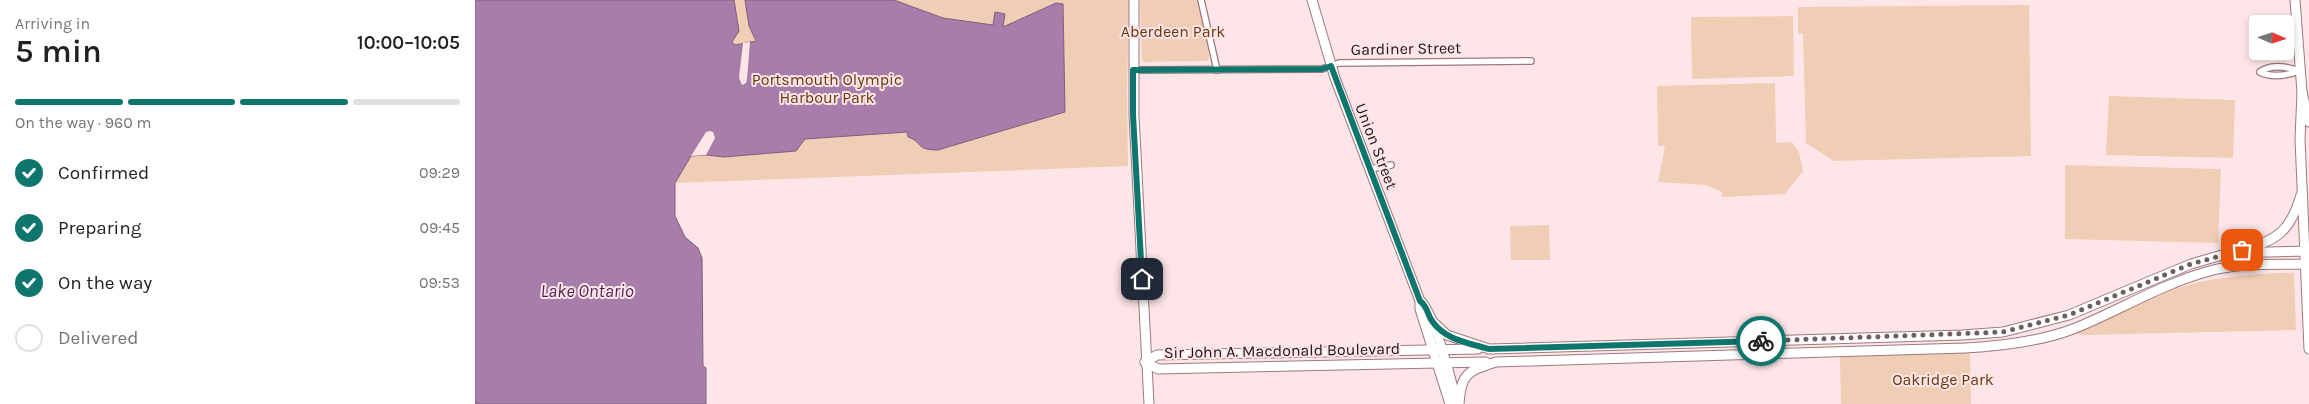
<!DOCTYPE html>
<html lang="en">
<head>
<meta charset="utf-8">
<style>
	:root { --surface:#fff; --page:#f2f2f2; --text:#202124; --muted:#757577; --line:#e0e0e0; --accent:#0f766e }
	body { margin:0; font-family:Karla,sans-serif; background:var(--page); color:var(--text); height:100vh; display:flex; flex-direction:column; font-size:19px; white-space:nowrap }
	* { box-sizing:border-box; margin:0 }
	p { font-size:16px; color:var(--muted) }
	.icon { flex:none; width:28px; height:28px; fill:none; stroke:currentColor; stroke-width:2; stroke-linecap:round; stroke-linejoin:round }
	.map { position:relative; flex:1; overflow:hidden }
	.panel { display:flex; flex-direction:column; background:var(--surface); width:475px }
	.panel>* { flex:none }
	.needle { width:32px; rotate:93deg }
	.controls { position:absolute; left:1774px; top:15px; display:grid; gap:10px }
	.controls a { display:grid; place-items:center; width:45px; height:45px; border-radius:5px; background:var(--surface); box-shadow:0 2px 8px #0003; font-size:25px }
	.pin { position:absolute; display:grid; place-items:center; width:42px; height:42px; color:#fff; margin:-21px; border-radius:10px; box-shadow:0 2px 8px #0006 }
	.courier { position:absolute; display:grid; place-items:center; width:50px; height:50px; margin:-25px; border:4px solid #0f766e; border-radius:50%; background:#fff; color:#222; box-shadow:0 1px 6px #0007 }
	.headline em { font-style:normal; font-weight:600 }
	.headline div { display:flex; flex-direction:column-reverse }
	.headline { display:flex; align-items:center; justify-content:space-between; height:85px; padding:0 15px }
	h1 { font-size:32px; font-weight:600; line-height:38px }
	.bar { display:grid; grid-template-columns:repeat(4,1fr); gap:8px 5px; align-content:center; height:60px; padding:0 15px }
	.bar i { height:6px; border-radius:4px; background:var(--line) }
	.bar .on { background:var(--accent) }
	.bar p { grid-column:span 4 }
	ol { padding:0 15px; list-style:none }
	li { display:flex; align-items:center; gap:15px; height:55px }
	li p { margin-inline-start:auto }
	li .icon { padding:5px; border-radius:50%; background:var(--accent); color:#fff; stroke-width:4 }
	li:last-child { color:var(--muted) }
	li i { width:28px; height:28px; border:2px solid var(--line); border-radius:50% }
	main { display:flex; flex:1; min-height:0 }
	.map>svg:first-child { display:block }
	.green { fill:#f0cdb5 }
	.water { fill:#a77ea9; stroke:#7f5e7d }
	.pier { fill:#fee6e8 }
	.lines { fill:none; stroke-linecap:round; stroke-linejoin:round }
	.minor-casing { stroke:#9d797e; stroke-width:8 }
	.secondary-casing { stroke:#9d797e; stroke-width:11 }
	.primary-casing { stroke:#9d797e; stroke-width:11 }
	.minor { stroke:#fff; stroke-width:5.5 }
	.secondary { stroke:#fff; stroke-width:9 }
	.primary { stroke:#fff; stroke-width:9 }
	.done { stroke:#6e5e60; stroke-width:5; stroke-dasharray:0 9 }
	.route { stroke:#0f766e; stroke-width:6 }
	.labels { text-anchor:middle; stroke-width:4; stroke-linejoin:round; paint-order:stroke }
	.park-label { font-size:16px; fill:#67360c; stroke:#fee6e8 }
	.street-label { font-size:16px; fill:#211416; stroke:#fee6e8 }
	.water-label { font-size:18px; font-style:italic; fill:#521f56; stroke:#fee6e8 }
</style>
</head>
<body>
<main>
<section class="panel">
<div class="headline"><div><h1>5 min</h1><p>Arriving in</p></div><em>10:00–10:05</em></div>
<div class="bar"><i class="on"></i><i class="on"></i><i class="on"></i><i></i><p>On the way · 960 m</p></div>
<ol>
<li><svg class="icon" aria-label="check" viewBox="0 0 24 24"><path d="M5 12l5 5 9-10"/></svg>Confirmed<p>09:29</p></li>
<li><svg class="icon" aria-label="check" viewBox="0 0 24 24"><path d="M5 12l5 5 9-10"/></svg>Preparing<p>09:45</p></li>
<li><svg class="icon" aria-label="check" viewBox="0 0 24 24"><path d="M5 12l5 5 9-10"/></svg>On the way<p>09:53</p></li>
<li><i></i>Delivered</li>
</ol>
</section>
<div class="map">
<svg width="1834" height="404" viewBox="0 0 1834 404">
	<rect width="100%" height="100%" fill="#fee6e8"/>
	<g class="green">
		<polygon points="259,0 654,0 652,90 653,166 200,183 223,144 258,47 257,42 263,31"/>
		<polygon points="665,0 723,0 734,56 733,61 669,62 667,60"/>
		<polygon points="1554,5 1556,156 1359,161 1331,143 1328,34 1323,33 1323,7"/>
		<polygon points="1318,16 1319,76 1217,79 1216,17"/>
		<polygon points="1300,83 1301,143 1317,142 1324,152 1328,171 1310,194 1247,197 1247,192 1231,185 1183,182 1190,146 1183,146 1182,86"/>
		<polygon points="1634,96 1760,100 1758,158 1631,155"/>
		<polygon points="1590,165 1746,169 1743,243 1590,239"/>
		<polygon points="1074,225 1075,260 1036,260 1035,226"/>
		<path d="M1801,273H1819L1821,330L1610,335L1599,333C1638,317 1676,295 1717,284C1744,277 1773,275 1801,273Z"/>
		<polygon points="1495,352 1496,404 1366,404 1365,357"/>
	</g>
	<path class="water" d="M0,0H259L264,31L257,42L260,45L281,41L274,26L270,0H419L468,18L518,25L520,12L530,14L528,27L581,3L588,4L590,112L463,150C440,150 448,142 433,137L432,132L330,139L321,151L249,157L231,155L216,156L200,183V216L210,237L223,248L227,258L228,366L231,368V404H0Z"/>
	<g class="pier">
		<polygon points="275,42 272,79 271,83 267,85 264,78 268,43"/>
		<polygon points="235,131 238,132 240,138 231,155 216,156 231,132"/>
	</g>
	<g class="lines">
		<defs>
			<g id="minor">
				<polyline points="726,0 742,70"/>
				<polyline points="658,70 847,69 864,63 1056,61"/>
				<path d="M1785,72C1796,64 1813,67 1825,71"/>
				<path d="M1785,72C1797,78 1813,75 1825,71"/>
				<polyline points="895,169 916,165"/>
			</g>
			<g id="secondary">
				<polyline points="659,0 659,115 674,404"/>
				<polyline points="837,0 860,78 945,301 945,309 975,404"/>
				<path d="M945,301C959,310 977,384 982,404"/>
			</g>
			<g id="primary">
				<polyline points="1820,0 1827,92 1834,122"/>
				<polyline points="1827,92 1825,139 1834,349"/>
				<path d="M1770,249C1804,240 1816,229 1826,195"/>
				<polyline points="957,321 972,335 1014,349 1487,335 1528,332 1594,315 1716,264 1754,253 1834,251"/>
				<polyline points="670,362 683,369 1011,362"/>
				<polyline points="670,362 682,355 1003,349"/>
				<path d="M984,404C986,373 993,371 1021,362L1490,348C1526,346 1564,342 1598,329C1643,311 1685,285 1731,272C1764,262 1800,265 1834,264"/>
			</g>
		</defs>
		<use href="#minor" class="minor-casing"/>
		<use href="#secondary" class="secondary-casing"/>
		<use href="#primary" class="primary-casing"/>
		<use href="#minor" class="minor"/>
		<use href="#secondary" class="secondary"/>
		<use href="#primary" class="primary"/>
	</g>
	<g class="lines">
		<polyline class="done" points="1286,341 1528,332 1594,315 1716,264 1767,250"/>
		<path class="route" d="M667,279L658,115V70L847,69L856,66L945,301C953,307 952,314 957,321C970,340 994,343 1014,349L1286,341"/>
	</g>
	<g class="labels">
		<g class="park-label">
			<text x="698" y="37">Aberdeen Park</text>
			<text x="352" y="85">Portsmouth Olympic<tspan x="352" dy="18">Harbour Park</tspan></text>
			<text x="1468" y="385">Oakridge Park</text>
		</g>
		<g class="street-label">
			<text transform="translate(931 48) rotate(-1)" y="6">Gardiner Street</text>
			<text transform="translate(902 146) rotate(69)" y="6">Union Street</text>
			<text transform="translate(807 350) rotate(-1)" y="6">Sir John A. Macdonald Boulevard</text>
		</g>
		<g class="water-label">
			<text x="112" y="297">Lake Ontario</text>
		</g>
	</g>
</svg>
<div class="controls">
<a><svg class="needle" viewBox="-14 -14 28 28"><path d="M0-13l5 13h-10z" fill="#e53935"/><path d="M0 13l5-13h-10z" fill="#757577"/></svg></a>
</div>
<div class="pin" style="left:1767px;top:250px;background:#ea580c"><svg class="icon" aria-label="bag" viewBox="0 0 24 24"><path d="M5 8h14l-1 12H6zM9 8a3 3 0 0 1 6 0"/></svg></div>
<div class="pin" style="left:667px;top:279px;background:#1f2937"><svg class="icon" aria-label="home" viewBox="0 0 24 24"><path d="M3 11l9-7 9 7M6 9v11h12V9"/></svg></div>
<div class="courier" style="left:1286px;top:341px"><svg class="icon" aria-label="bike" viewBox="0 0 24 24"><circle cx="6" cy="16" r="4"/><circle cx="18" cy="16" r="4"/><path d="M6 16l4-8h5l3 8M10 8l3 8H6M13 5h3"/></svg></div>
</div>
</main>
</body>
</html>
